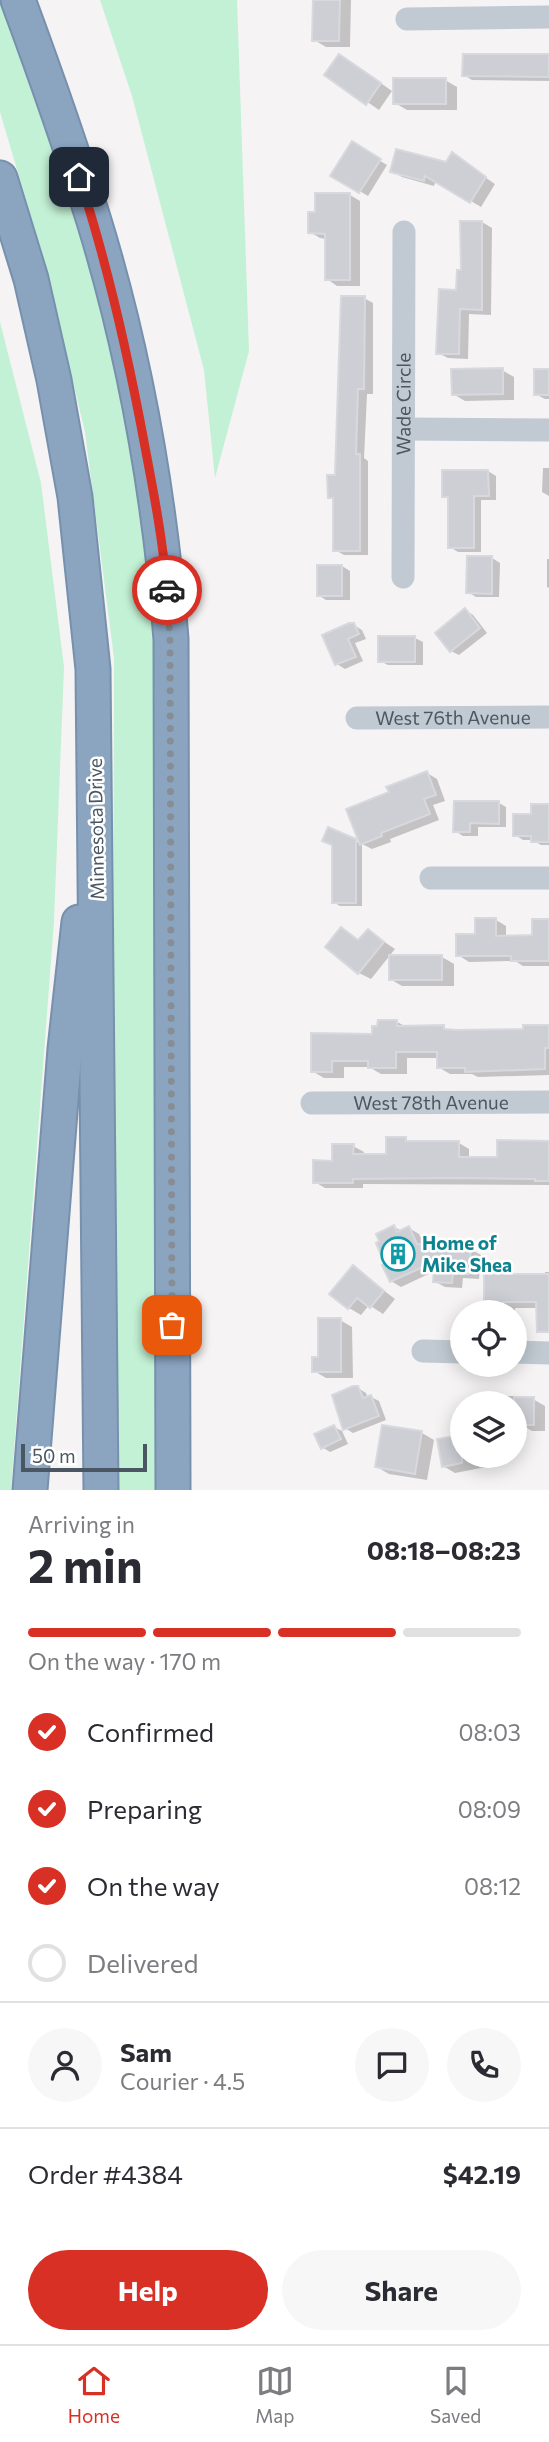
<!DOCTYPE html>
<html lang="en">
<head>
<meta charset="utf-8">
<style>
	:root { --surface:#fff; --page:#f7f7f7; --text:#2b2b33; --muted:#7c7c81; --line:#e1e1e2; --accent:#d93025 }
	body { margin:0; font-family:Commissioner,sans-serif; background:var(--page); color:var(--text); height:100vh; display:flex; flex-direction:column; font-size:26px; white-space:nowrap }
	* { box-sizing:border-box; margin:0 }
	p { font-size:23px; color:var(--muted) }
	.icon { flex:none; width:38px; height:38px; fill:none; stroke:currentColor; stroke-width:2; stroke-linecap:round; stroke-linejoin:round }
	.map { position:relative; height:1490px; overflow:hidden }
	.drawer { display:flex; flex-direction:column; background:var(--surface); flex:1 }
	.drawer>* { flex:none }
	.fabs { position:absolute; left:450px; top:1300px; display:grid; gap:14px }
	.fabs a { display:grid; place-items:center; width:77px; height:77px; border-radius:50%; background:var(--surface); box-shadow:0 4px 18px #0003; font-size:35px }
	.scale { position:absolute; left:21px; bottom:18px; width:126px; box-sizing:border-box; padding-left:7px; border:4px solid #4a5661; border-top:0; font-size:19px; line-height:24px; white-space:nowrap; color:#4a5661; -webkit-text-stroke:5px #fff; paint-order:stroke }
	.pin { position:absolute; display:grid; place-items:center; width:60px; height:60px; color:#fff; margin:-30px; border-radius:14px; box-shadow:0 4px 10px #0006 }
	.courier { position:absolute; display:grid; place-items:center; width:70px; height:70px; margin:-35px; border:5px solid #d93025; border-radius:50%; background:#fff; color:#222; box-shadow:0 2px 9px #0007 }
	.head em { font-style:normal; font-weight:700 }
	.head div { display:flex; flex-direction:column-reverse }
	.head { display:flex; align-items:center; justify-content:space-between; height:119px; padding:0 28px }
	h1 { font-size:46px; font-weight:700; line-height:52px }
	.bar { display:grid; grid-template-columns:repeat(4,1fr); gap:10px 7px; align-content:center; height:84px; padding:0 28px }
	.bar i { height:9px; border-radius:5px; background:var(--line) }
	.bar .selected { background:var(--accent) }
	.bar p { grid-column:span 4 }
	.line { display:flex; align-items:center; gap:18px; padding:0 28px; border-top:2px solid var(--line) }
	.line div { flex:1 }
	.round { display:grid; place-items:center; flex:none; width:74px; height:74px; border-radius:37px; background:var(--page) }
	ol { padding:0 28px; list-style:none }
	li { display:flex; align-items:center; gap:21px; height:77px }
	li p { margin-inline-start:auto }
	li .icon { padding:7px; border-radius:50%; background:var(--accent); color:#fff; stroke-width:4 }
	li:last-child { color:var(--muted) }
	li i { width:38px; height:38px; border:4px solid var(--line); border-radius:50% }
	.action { display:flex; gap:14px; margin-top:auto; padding:14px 28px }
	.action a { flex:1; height:80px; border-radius:42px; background:var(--accent); color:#fff; font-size:28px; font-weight:700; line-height:80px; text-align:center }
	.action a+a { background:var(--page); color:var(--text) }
	.tabs { display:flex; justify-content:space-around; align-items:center; height:98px; border-top:2px solid var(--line); background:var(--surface); font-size:19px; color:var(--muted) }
	.tabs a { display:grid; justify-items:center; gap:4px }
	.tabs .selected { color:var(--accent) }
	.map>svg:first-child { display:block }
	.green { fill:#c3f1d5 }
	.shadow { fill:#0003 }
	.building { fill:#cdcfd5; stroke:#d7d9de; stroke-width:2 }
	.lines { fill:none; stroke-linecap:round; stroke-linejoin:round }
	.highway-casing { stroke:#7690ad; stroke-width:37 }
	.minor { stroke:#c1cad2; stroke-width:23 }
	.highway { stroke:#8ba5c1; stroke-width:33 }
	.done { stroke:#868d94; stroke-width:7; stroke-dasharray:0 12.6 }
	.route { stroke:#d93025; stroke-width:9 }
	.labels { text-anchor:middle; stroke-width:5; stroke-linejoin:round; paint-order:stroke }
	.street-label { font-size:19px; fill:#4a5661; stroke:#fff }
	.culture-label { font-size:19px; font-weight:bold; fill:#0d838f; stroke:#fff; text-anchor:start }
</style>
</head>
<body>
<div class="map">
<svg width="549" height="1490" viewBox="0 0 549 1490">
	<rect width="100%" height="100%" fill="#f5f3f3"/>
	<g class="green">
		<polygon points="0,0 4,0 91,255 137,479 155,602 153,682 158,1490 112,1490 114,658 85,432 45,264 0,112"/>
		<polygon points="100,0 237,0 249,351 215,478 204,370 132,96"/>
		<polygon points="0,322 41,483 64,667 54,921 11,1490 0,1490"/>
	</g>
	<g class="shadow">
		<polygon points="315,0 351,0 350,47 326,47 314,40"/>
		<polygon points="549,56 549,81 472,80 464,75"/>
		<polygon points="352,63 392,91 379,110 327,74"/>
		<polygon points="445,80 457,87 457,110 407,110 395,103"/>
		<polygon points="352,144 387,165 368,196 333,175"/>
		<polygon points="461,161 495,184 481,207 436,180 434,186 402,177 392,171"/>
		<polygon points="350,195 360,201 360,286 337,286 327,279 326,239 320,238 310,232 316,214"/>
		<polygon points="482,222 492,228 491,315 469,314 468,359 448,358 438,353 463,272"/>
		<polygon points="364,298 373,303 373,394 367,394 364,458 368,461 368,555 344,555 335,550 334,500 329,497 337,476"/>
		<polygon points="502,370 514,377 514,400 465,401 453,394"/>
		<polygon points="549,371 549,399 545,399 535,394"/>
		<polygon points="543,468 549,468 549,496 542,492"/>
		<polygon points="488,471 496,476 496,500 481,500 481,552 458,552 450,547 450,499 444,496"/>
		<polygon points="492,558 500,563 499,597 476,597 468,592"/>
		<polygon points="547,559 549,559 549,588 547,587"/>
		<polygon points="342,566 350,571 350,600 326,600 318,595"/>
		<polygon points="465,610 473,615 487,633 459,655 451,651"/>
		<polygon points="354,625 362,630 366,639 355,643 363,661 345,669 337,664"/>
		<polygon points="415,638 423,642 423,665 388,665 380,661"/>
		<polygon points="427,773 437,779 445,801 433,805 439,820 390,839 391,842 372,849 362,844 362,906 340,906 333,902 355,841 361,844 391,793"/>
		<polygon points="499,803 506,807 506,827 478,827 478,836 463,836 455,831"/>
		<polygon points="549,806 549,845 541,845 532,840 523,840 515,835 532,816"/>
		<polygon points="496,920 506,926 506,937 533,937 549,921 549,966 523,966 515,961 469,962 458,955"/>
		<polygon points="342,929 360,941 368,931 395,949 371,979 359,973"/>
		<polygon points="442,957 454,964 454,986 402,986 390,979"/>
		<polygon points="397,1022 407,1027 443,1027 450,1031 524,1031 549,1027 549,1075 478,1077 472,1074 450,1074 438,1067 438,1058 407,1058 407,1074 381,1074 369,1067 344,1067 344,1078 324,1078 312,1071"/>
		<polygon points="405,1139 412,1143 459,1143 469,1149 469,1159 498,1159 549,1143 549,1185 363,1184 363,1188 325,1188 315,1182 353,1146 364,1152 363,1155 388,1155"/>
		<polygon points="394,1227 402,1231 409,1228 419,1234 425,1246 470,1249 481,1255 479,1279 463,1278 462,1288 445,1287 434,1281 435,1271 401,1287 391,1281 388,1265"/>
		<polygon points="353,1267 395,1299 383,1314 369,1305 361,1315 349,1308"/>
		<polygon points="545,1272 549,1272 549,1325 538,1308 515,1308 515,1322 514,1312 486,1312 486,1275 545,1275"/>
		<polygon points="340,1320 352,1327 353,1378 326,1378 314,1371"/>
		<polygon points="358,1388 366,1393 368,1398 371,1397 379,1401 386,1420 353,1433 345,1428"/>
		<polygon points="482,1396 517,1396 523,1399 533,1399 545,1406 545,1431 532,1431 520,1424 514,1424 514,1404 482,1404"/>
		<polygon points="462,1420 462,1456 489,1456 491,1466 455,1473 443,1466 459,1437 456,1421"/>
		<polygon points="334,1427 342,1431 348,1444 330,1452 322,1447"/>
		<polygon points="383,1427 422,1433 434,1440 427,1480 389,1474 377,1467"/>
	</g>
	<g class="building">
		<polygon points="313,0 340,0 339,41 312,41"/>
		<polygon points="339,54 381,83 366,105 324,75"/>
		<polygon points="463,54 549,54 549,77 462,76"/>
		<rect x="393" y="78" width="53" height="26"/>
		<polygon points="352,141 381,159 359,193 330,176"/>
		<polygon points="396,149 446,162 452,152 486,177 470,203 425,176 424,181 390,172"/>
		<polygon points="315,193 350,193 350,280 325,280 325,234 308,233 308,212 315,212"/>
		<polygon points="460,221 482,221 482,310 460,309 459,354 436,354 439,289 456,290 457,270 461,270"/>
		<polygon points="341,296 365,296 364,389 358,389 356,454 360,454 360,551 333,551 333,498 328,498 327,475 335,475"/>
		<polygon points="503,368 503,394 452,395 451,369"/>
		<rect x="534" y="369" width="15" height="26"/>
		<polygon points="442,470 488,470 489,496 474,496 474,548 448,548 448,497 442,497"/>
		<polygon points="467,556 492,556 492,594 466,593"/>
		<rect x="317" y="565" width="25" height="31"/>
		<polygon points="465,608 480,628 450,652 435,633"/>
		<polygon points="349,623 354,623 359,634 348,639 356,657 335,665 322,635"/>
		<rect x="378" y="636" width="37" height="26"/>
		<polygon points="427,771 436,795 424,799 430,814 381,833 382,836 360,845 346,809 389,792 386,787"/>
		<polygon points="454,801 499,801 499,824 470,823 470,832 453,832"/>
		<polygon points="531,804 549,804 549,842 531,842 531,836 513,836 513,814 531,814"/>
		<polygon points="328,827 356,839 356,903 332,903 332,845 322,841"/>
		<polygon points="475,918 496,918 496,936 532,935 532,919 549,919 549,961 511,961 511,956 456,956 456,934 475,934"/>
		<polygon points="341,927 358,940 368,929 384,942 358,974 325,947"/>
		<rect x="389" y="955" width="53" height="25"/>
		<polygon points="378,1020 397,1020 397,1026 444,1025 444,1029 456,1030 523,1029 523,1025 549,1025 549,1048 545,1048 545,1069 465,1072 465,1068 437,1068 437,1052 396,1052 396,1068 368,1068 368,1061 332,1061 332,1072 311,1072 311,1033 372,1034 372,1026 377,1026"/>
		<polygon points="386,1137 406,1137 406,1141 459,1141 459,1157 497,1157 497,1140 549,1141 549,1181 535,1181 535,1179 459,1178 353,1179 353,1183 313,1183 313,1160 332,1161 332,1144 354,1144 353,1154 386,1154"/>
		<polygon points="394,1225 397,1232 409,1226 417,1244 471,1247 469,1274 453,1274 452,1283 433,1282 434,1262 390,1282 382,1265 385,1264 376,1243 379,1241 376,1234"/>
		<polygon points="353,1265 384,1291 370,1308 357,1298 348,1309 329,1294"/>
		<polygon points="484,1274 549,1274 549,1332 537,1332 536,1302 503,1302 503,1312 484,1312"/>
		<polygon points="318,1318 341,1318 341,1372 312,1372 312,1357 318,1357"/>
		<polygon points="353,1386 358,1386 363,1398 371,1395 379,1416 343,1430 332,1395"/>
		<polygon points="514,1397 534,1397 534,1425 518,1425 518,1418 514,1418"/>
		<polygon points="334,1425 341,1439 321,1449 314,1434"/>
		<polygon points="382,1425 422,1431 415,1474 375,1467"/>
		<polygon points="462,1435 462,1463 442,1467 437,1439"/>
	</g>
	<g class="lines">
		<defs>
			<g id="highway">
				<path d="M18,0C45,73 71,147 94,221C135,355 160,499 171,639L173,1490"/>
				<polyline points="0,178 31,279 54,380 75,497 93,669 101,1490"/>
				<polyline points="30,1490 65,1049 79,922"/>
			</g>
		</defs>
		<use href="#highway" class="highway-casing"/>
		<g class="minor">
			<polyline points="407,19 549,17"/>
			<polyline points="405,429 549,430"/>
			<path id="s1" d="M403,577L404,232"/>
			<path id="s2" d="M357,718L549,717"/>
			<polyline points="431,878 549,878"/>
			<path id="s3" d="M312,1103L549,1102"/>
			<polyline points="423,1351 462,1352"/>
			<polyline points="514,1352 549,1353"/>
		</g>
		<use href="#highway" class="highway"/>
	</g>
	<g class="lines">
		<polyline class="done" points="167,590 170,639 172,1325"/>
		<path class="route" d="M79,177C108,265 128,355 145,447C154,494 163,541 167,590"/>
	</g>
	<defs>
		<symbol id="building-ring" viewBox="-11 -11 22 22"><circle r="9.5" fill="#fff" stroke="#0f9aa8" stroke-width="1.5"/><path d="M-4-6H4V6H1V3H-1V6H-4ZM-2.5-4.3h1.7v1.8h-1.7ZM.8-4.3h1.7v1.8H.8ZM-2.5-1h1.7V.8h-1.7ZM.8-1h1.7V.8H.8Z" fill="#0f9aa8"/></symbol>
	</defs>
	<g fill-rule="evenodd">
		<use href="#building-ring" x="379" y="1235" width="38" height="38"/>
	</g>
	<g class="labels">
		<g class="street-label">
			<text dy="7" stroke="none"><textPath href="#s1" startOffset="173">Wade Circle</textPath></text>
			<text dy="7" stroke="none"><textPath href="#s2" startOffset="96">West 76th Avenue</textPath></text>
			<text transform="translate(96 829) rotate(-91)" y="7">Minnesota Drive</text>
			<text dy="7" stroke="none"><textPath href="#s3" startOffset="119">West 78th Avenue</textPath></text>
		</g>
		<g class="culture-label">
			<text x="422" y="1250">Home of<tspan x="422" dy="22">Mike Shea</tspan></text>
		</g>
	</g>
</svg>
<div class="fabs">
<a><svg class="icon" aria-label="locate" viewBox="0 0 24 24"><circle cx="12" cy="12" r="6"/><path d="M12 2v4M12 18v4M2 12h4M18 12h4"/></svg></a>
<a><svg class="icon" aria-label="layers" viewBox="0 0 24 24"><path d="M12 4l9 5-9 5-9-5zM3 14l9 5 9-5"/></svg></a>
</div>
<div class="scale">50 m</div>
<div class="pin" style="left:172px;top:1325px;background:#ea580c"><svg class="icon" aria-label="bag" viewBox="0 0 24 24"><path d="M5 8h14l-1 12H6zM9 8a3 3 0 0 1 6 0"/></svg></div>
<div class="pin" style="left:79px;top:177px;background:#1f2937"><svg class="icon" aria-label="home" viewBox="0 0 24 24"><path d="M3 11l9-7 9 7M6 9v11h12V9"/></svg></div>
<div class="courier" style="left:167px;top:590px"><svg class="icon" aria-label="car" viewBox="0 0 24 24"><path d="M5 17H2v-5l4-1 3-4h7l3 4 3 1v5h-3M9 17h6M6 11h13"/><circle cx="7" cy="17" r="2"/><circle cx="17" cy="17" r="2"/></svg></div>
</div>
<section class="drawer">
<div class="head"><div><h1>2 min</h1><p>Arriving in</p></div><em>08:18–08:23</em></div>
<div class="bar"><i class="selected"></i><i class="selected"></i><i class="selected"></i><i></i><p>On the way · 170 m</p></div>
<ol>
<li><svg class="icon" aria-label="check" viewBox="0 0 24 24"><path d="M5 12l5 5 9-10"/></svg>Confirmed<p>08:03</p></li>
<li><svg class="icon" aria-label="check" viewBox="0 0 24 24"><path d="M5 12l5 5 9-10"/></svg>Preparing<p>08:09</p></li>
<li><svg class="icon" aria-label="check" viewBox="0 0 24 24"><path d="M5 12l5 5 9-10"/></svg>On the way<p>08:12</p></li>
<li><i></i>Delivered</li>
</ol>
<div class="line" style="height:126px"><a class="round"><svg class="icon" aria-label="person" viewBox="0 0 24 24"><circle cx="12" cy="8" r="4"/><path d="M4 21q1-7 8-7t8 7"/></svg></a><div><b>Sam</b><p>Courier · 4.5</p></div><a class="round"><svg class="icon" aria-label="chat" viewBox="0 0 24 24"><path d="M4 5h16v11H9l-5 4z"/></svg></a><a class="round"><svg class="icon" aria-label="phone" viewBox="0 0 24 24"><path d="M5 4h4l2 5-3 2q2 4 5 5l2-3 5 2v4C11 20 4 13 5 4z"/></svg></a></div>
<div class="line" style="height:91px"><div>Order #4384</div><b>$42.19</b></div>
<div class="action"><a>Help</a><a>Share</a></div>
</section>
<nav class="tabs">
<a class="selected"><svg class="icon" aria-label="home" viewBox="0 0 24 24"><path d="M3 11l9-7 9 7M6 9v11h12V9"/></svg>Home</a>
<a><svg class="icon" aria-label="map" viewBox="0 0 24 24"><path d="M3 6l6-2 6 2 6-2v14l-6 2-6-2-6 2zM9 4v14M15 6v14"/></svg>Map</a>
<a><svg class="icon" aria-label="saved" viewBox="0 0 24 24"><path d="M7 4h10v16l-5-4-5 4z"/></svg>Saved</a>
</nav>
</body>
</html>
